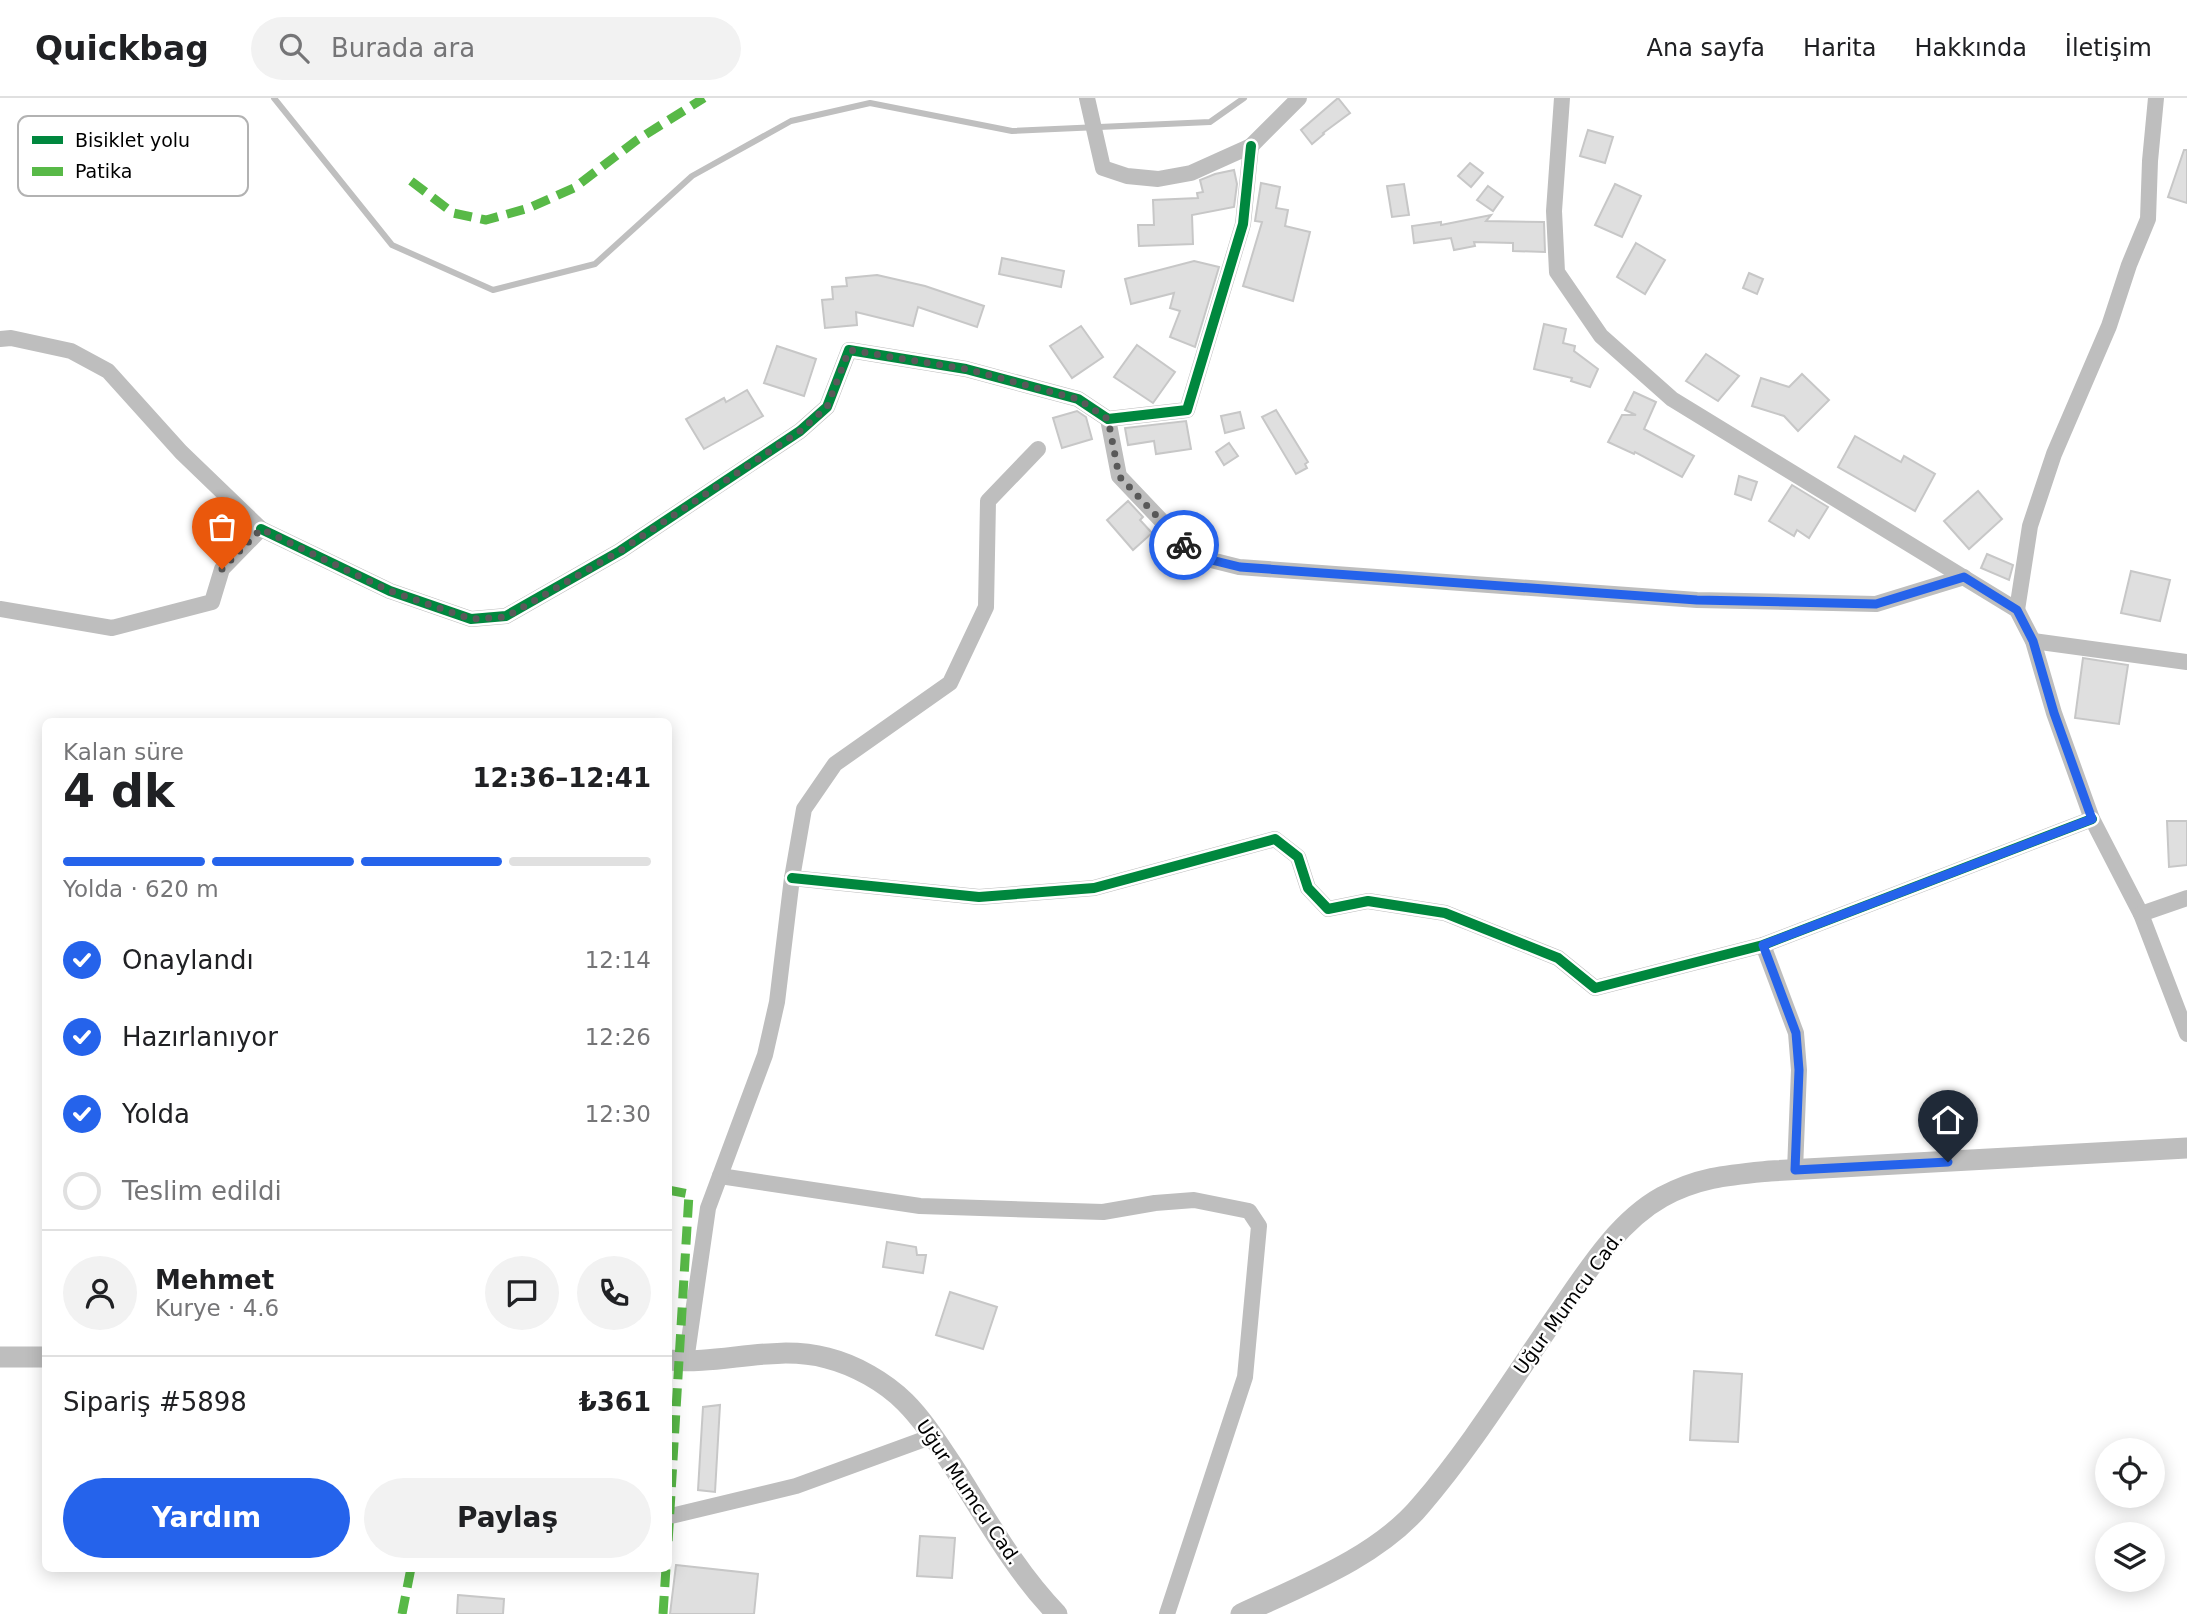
<!DOCTYPE html>
<html lang="tr">
<head>
<meta charset="utf-8">
<style>
	:root { --surface:#fff; --page:#f2f2f2; --text:#202124; --muted:#757577; --line:#e0e0e0; --accent:#2563eb }
	body { margin:0; font-family:"DejaVu Sans",sans-serif; background:var(--page); color:var(--text); height:100vh; display:flex; flex-direction:column; font-size:26px; white-space:nowrap }
	* { box-sizing:border-box; margin:0 }
	p { font-size:23px; color:var(--muted) }
	.icon { flex:none; width:38px; height:38px; fill:none; stroke:currentColor; stroke-width:2; stroke-linecap:round; stroke-linejoin:round }
	.map { position:relative; flex:1; overflow:hidden }
	.details { position:absolute; left:42px; top:620px; width:630px; height:854px; display:flex; flex-direction:column; background:var(--surface); border-radius:10px; box-shadow:0 4px 18px #0003 }
	.details>* { flex:none }
	.tools { position:absolute; left:2095px; top:1340px; display:grid; gap:14px }
	.tools a { display:grid; place-items:center; width:70px; height:70px; border-radius:50%; background:var(--surface); box-shadow:0 4px 18px #0003; font-size:35px }
	.pin { position:absolute; display:grid; place-items:center; width:60px; height:60px; color:#fff; margin:-72px -30px; border-radius:50% 50% 50% 0; rotate:-45deg; box-shadow:0 0 7px #0007 }
	.pin .icon { rotate:45deg }
	.courier { position:absolute; display:grid; place-items:center; width:70px; height:70px; margin:-35px; border:5px solid #2563eb; border-radius:50%; background:#fff; color:#222; box-shadow:0 2px 9px #0007 }
	.head em { font-style:normal; font-weight:800 }
	.head div { display:flex; flex-direction:column-reverse }
	.head { display:flex; align-items:center; justify-content:space-between; height:119px; padding:0 21px }
	h1 { font-size:46px; font-weight:800; line-height:52px }
	.bar { display:grid; grid-template-columns:repeat(4,1fr); gap:10px 7px; align-content:center; height:84px; padding:0 21px }
	.bar i { height:9px; border-radius:5px; background:var(--line) }
	.bar .current { background:var(--accent) }
	.bar p { grid-column:span 4 }
	.line { display:flex; align-items:center; gap:18px; padding:0 21px; border-top:2px solid var(--line) }
	.line div { flex:1 }
	.round { display:grid; place-items:center; flex:none; width:74px; height:74px; border-radius:37px; background:var(--page) }
	ol { padding:0 21px; list-style:none }
	li { display:flex; align-items:center; gap:21px; height:77px }
	li p { margin-inline-start:auto }
	li .icon { padding:7px; border-radius:50%; background:var(--accent); color:#fff; stroke-width:4 }
	li:last-child { color:var(--muted) }
	li i { width:38px; height:38px; border:4px solid var(--line); border-radius:50% }
	.cta { display:flex; gap:14px; margin-top:auto; padding:14px 21px }
	.cta a { flex:1; height:80px; border-radius:42px; background:var(--accent); color:#fff; font-size:28px; font-weight:800; line-height:80px; text-align:center }
	.cta a+a { background:var(--page); color:var(--text) }
	header { display:flex; align-items:center; gap:42px; box-sizing:border-box; height:98px; padding:0 35px; background:var(--surface); border-bottom:2px solid var(--line) }
	header strong { font-size:33px }
	nav { display:flex; gap:38px; margin-inline-start:auto; font-size:24px }
	.search { width:490px; height:63px; background:var(--page); display:flex; align-items:center; gap:18px; box-sizing:border-box; padding:0 24px; border-radius:38px; color:var(--muted); font-size:26px }
	.map>svg:first-child { display:block }
	.lines { fill:none; stroke-linecap:round; stroke-linejoin:round }
	.stream { stroke:#bfbfbf; stroke-width:6 }
	.building { fill:#dfdfdf; stroke:#c7c7c7; stroke-width:2 }
	.minor { stroke:#bebebe; stroke-width:16 }
	.tertiary { stroke:#bebebe; stroke-width:21 }
	.quiet { stroke:#58b947; stroke-width:9; stroke-dasharray:18 9; stroke-linecap:butt }
	.cycleway-casing { stroke:#fff; stroke-width:15 }
	.cycleway { stroke:#00873e; stroke-width:10 }
	.done { stroke:#595959; stroke-width:7; stroke-dasharray:0 12.6 }
	.route { stroke:#2563eb; stroke-width:9 }
	.labels { text-anchor:middle; stroke-width:5; stroke-linejoin:round; paint-order:stroke }
	.street-label { font-size:19px; fill:#000; stroke:#fff }
	.key { fill:#fff; stroke:#b2b2b2; stroke-width:2 }
	.key-label { font-size:19px; fill:#000 }
</style>
</head>
<body>
<header>
<strong>Quickbag</strong>
<div class="search"><svg class="icon" aria-label="search" viewBox="0 0 24 24"><circle cx="10" cy="10" r="6"/><path d="M15 15l6 6"/></svg>Burada ara</div>
<nav><a>Ana sayfa</a><a>Harita</a><a>Hakkında</a><a>İletişim</a></nav>
</header>
<div class="map">
<svg width="2187" height="1516" viewBox="0 0 2187 1516">
	<rect width="100%" height="100%" fill="#fff"/>
	<g class="lines">
		<polyline class="stream" points="274,0 392,147 493,192 595,166 692,78 791,23 870,5 1012,33 1210,24 1244,0"/>
	</g>
	<g class="building">
		<polygon points="1338,0 1350,15 1323,35 1324,36 1312,46 1301,32"/>
		<polygon points="1588,32 1613,39 1605,65 1580,58"/>
		<polygon points="2184,52 2187,52 2187,105 2168,99"/>
		<polygon points="1470,65 1483,75 1471,89 1458,78"/>
		<polygon points="1234,72 1237,86 1234,109 1192,117 1193,146 1139,148 1138,127 1154,127 1153,102 1198,100 1197,95 1203,94 1200,82 1215,76"/>
		<polygon points="1261,85 1280,89 1276,110 1288,112 1285,128 1310,134 1293,203 1243,188 1262,124 1255,123"/>
		<polygon points="1404,86 1409,117 1392,119 1387,88"/>
		<polygon points="1615,86 1641,98 1622,139 1595,127"/>
		<polygon points="1488,88 1503,99 1493,113 1477,102"/>
		<polygon points="1491,117 1486,123 1544,124 1545,154 1513,153 1513,145 1474,144 1475,148 1454,152 1451,140 1414,145 1412,128 1441,124 1441,127"/>
		<polygon points="1636,145 1665,162 1645,196 1617,179"/>
		<polygon points="1002,160 1064,173 1061,189 999,176"/>
		<polygon points="1194,163 1219,169 1195,249 1170,239 1180,213 1170,210 1174,195 1131,206 1125,181"/>
		<polygon points="1749,175 1763,181 1757,196 1743,190"/>
		<polygon points="877,177 925,188 984,208 977,229 918,209 913,228 856,214 857,227 825,230 822,202 833,201 832,189 847,188 846,180"/>
		<polygon points="1544,226 1566,231 1563,245 1575,248 1574,253 1598,271 1590,289 1571,283 1572,280 1534,271"/>
		<polygon points="1081,228 1103,259 1072,280 1050,248"/>
		<polygon points="1137,247 1175,274 1153,305 1114,279"/>
		<polygon points="777,248 816,261 804,298 764,285"/>
		<polygon points="1706,256 1739,278 1718,303 1686,283"/>
		<polygon points="1802,276 1829,302 1798,333 1784,318 1752,308 1761,280 1789,289"/>
		<polygon points="747,292 763,318 704,351 686,321 724,300 726,304"/>
		<polygon points="1634,294 1656,304 1644,331 1694,358 1682,379 1635,354 1634,356 1608,344 1622,317 1636,317 1625,312"/>
		<polygon points="1276,312 1308,364 1305,366 1307,370 1296,376 1262,319"/>
		<polygon points="1077,313 1086,319 1092,341 1062,350 1053,320"/>
		<polygon points="1240,314 1244,330 1225,335 1221,318"/>
		<polygon points="1186,323 1191,351 1156,356 1154,343 1128,347 1125,330"/>
		<polygon points="1855,338 1901,364 1904,358 1935,376 1915,413 1838,369"/>
		<polygon points="1229,345 1238,358 1224,367 1216,354"/>
		<polygon points="1739,378 1757,384 1751,402 1735,396"/>
		<polygon points="1792,387 1828,409 1809,440 1797,432 1794,438 1769,423"/>
		<polygon points="1978,393 2002,421 1969,451 1944,423"/>
		<polygon points="1128,403 1143,419 1140,422 1152,435 1133,452 1107,422"/>
		<polygon points="1987,456 2013,467 2009,482 1981,470"/>
		<polygon points="2131,473 2170,482 2160,523 2121,515"/>
		<polygon points="2083,560 2128,567 2119,626 2075,620"/>
		<polygon points="2167,723 2187,723 2187,767 2169,769"/>
		<polygon points="887,1144 916,1149 917,1157 926,1157 923,1175 883,1169"/>
		<polygon points="950,1194 997,1209 983,1251 936,1237"/>
		<polygon points="1694,1273 1742,1276 1738,1344 1690,1342"/>
		<polygon points="720,1307 715,1394 698,1392 703,1309"/>
		<polygon points="920,1438 955,1440 952,1480 917,1478"/>
		<polygon points="676,1467 758,1476 754,1516 670,1516"/>
		<polygon points="458,1497 504,1501 503,1516 457,1516"/>
	</g>
	<g class="lines">
		<g class="minor">
			<polyline points="1087,0 1103,70 1127,78 1158,81 1191,75 1251,48 1299,0"/>
			<polyline points="1562,0 1554,113 1557,174 1601,238 1672,301 2017,512 2033,543 2054,615 2092,721 2141,816 2187,936"/>
			<polyline points="0,241 11,240 71,253 108,273 181,354 261,431 222,471 212,504 112,530 0,511"/>
			<polyline points="1108,321 1119,378 1195,458 1239,469 1697,502 1876,506 1964,479"/>
			<polyline points="261,431 390,493 471,521 506,518 620,453 800,333 827,309 849,252 966,271 1078,301 1108,321 1187,312 1243,126 1251,48"/>
			<polyline points="2017,512 2030,428 2054,356 2109,228 2129,167 2148,121 2150,63 2156,0"/>
			<polyline points="2033,543 2187,564"/>
			<polyline points="792,780 979,799 1094,790 1275,741 1298,759 1308,790 1328,811 1368,803 1445,815 1558,860 1595,890 1763,847 2092,721"/>
			<polyline points="2141,816 2187,800"/>
			<polyline points="1763,847 1796,935 1799,972 1795,1072"/>
			<polyline points="720,1078 920,1108 1103,1114 1155,1105 1194,1102 1249,1113 1259,1128 1245,1279 1167,1516"/>
			<polyline points="686,1263 708,1110 765,957 777,904 792,780 804,711 835,666 950,585 986,509 988,403 1038,351"/>
			<polyline points="671,1418 796,1388 933,1338"/>
		</g>
		<g class="tertiary">
			<polyline points="0,1259 46,1259"/>
			<path d="M668,1262C721,1267 774,1246 827,1260C855,1267 885,1284 905,1304C924,1323 938,1346 953,1368C985,1418 1015,1473 1057,1516"/>
			<path d="M1241,1516C1301,1488 1378,1459 1421,1407C1471,1349 1514,1279 1557,1217C1586,1175 1617,1124 1662,1099C1699,1079 1729,1077 1770,1073L2187,1050"/>
		</g>
		<g class="quiet">
			<polyline points="411,83 453,115 486,122 529,110 574,90 637,42 704,0"/>
			<polyline points="668,1092 689,1096 668,1445"/>
			<polyline points="402,1516 411,1470"/>
			<polyline points="663,1516 666,1470"/>
		</g>
		<defs>
			<g id="cycleway">
				<polyline points="261,431 390,493 471,521 506,518 620,453 800,333 827,309 849,252 966,271 1078,301 1108,321 1187,312 1243,126 1251,48"/>
				<polyline points="792,780 979,799 1094,790 1275,741 1298,759 1308,790 1328,811 1368,803 1445,815 1558,860 1595,890 1763,847 2092,721"/>
			</g>
		</defs>
		<use href="#cycleway" class="cycleway-casing"/>
		<use href="#cycleway" class="cycleway"/>
	</g>
	<g class="lines">
		<polyline class="done" points="222,471 261,431 390,493 471,521 506,519 620,453 800,333 827,309 849,252 966,271 1078,301 1108,321 1119,378 1184,447"/>
		<polyline class="route" points="1184,447 1195,458 1240,469 1697,502 1876,506 1964,479 2017,512 2033,543 2054,615 2092,721 1763,847 1796,935 1799,972 1795,1072 1948,1064"/>
	</g>
	<g class="labels">
		<g class="street-label">
			<text transform="translate(1568 1205) rotate(-54)" y="7">Uğur Mumcu Cad.</text>
			<text transform="translate(969 1394) rotate(56)" y="7">Uğur Mumcu Cad.</text>
		</g>
	</g>
	<rect x="18" y="18" width="230" height="80" rx="10" class="key"/>
	<rect x="32" y="38" width="31" height="8" fill="#00873e"/>
	<rect x="32" y="69" width="31" height="9" fill="#58b947"/>
	<g class="key-label">
		<text x="75" y="49">Bisiklet yolu</text>
		<text x="75" y="80">Patika</text>
	</g>
</svg>
<div class="tools">
<a><svg class="icon" aria-label="locate" viewBox="0 0 24 24"><circle cx="12" cy="12" r="6"/><path d="M12 2v4M12 18v4M2 12h4M18 12h4"/></svg></a>
<a><svg class="icon" aria-label="layers" viewBox="0 0 24 24"><path d="M12 4l9 5-9 5-9-5zM3 14l9 5 9-5"/></svg></a>
</div>
<div class="pin" style="left:222px;top:471px;background:#ea580c"><svg class="icon" aria-label="bag" viewBox="0 0 24 24"><path d="M5 8h14l-1 12H6zM9 8a3 3 0 0 1 6 0"/></svg></div>
<div class="pin" style="left:1948px;top:1064px;background:#1f2937"><svg class="icon" aria-label="home" viewBox="0 0 24 24"><path d="M3 11l9-7 9 7M6 9v11h12V9"/></svg></div>
<div class="courier" style="left:1184px;top:447px"><svg class="icon" aria-label="bike" viewBox="0 0 24 24"><circle cx="6" cy="16" r="4"/><circle cx="18" cy="16" r="4"/><path d="M6 16l4-8h5l3 8M10 8l3 8H6M13 5h3"/></svg></div>
<section class="details">
<div class="head"><div><h1>4 dk</h1><p>Kalan süre</p></div><em>12:36–12:41</em></div>
<div class="bar"><i class="current"></i><i class="current"></i><i class="current"></i><i></i><p>Yolda · 620 m</p></div>
<ol>
<li><svg class="icon" aria-label="check" viewBox="0 0 24 24"><path d="M5 12l5 5 9-10"/></svg>Onaylandı<p>12:14</p></li>
<li><svg class="icon" aria-label="check" viewBox="0 0 24 24"><path d="M5 12l5 5 9-10"/></svg>Hazırlanıyor<p>12:26</p></li>
<li><svg class="icon" aria-label="check" viewBox="0 0 24 24"><path d="M5 12l5 5 9-10"/></svg>Yolda<p>12:30</p></li>
<li><i></i>Teslim edildi</li>
</ol>
<div class="line" style="height:126px"><a class="round"><svg class="icon" aria-label="person" viewBox="0 0 24 24"><circle cx="12" cy="8" r="4"/><path d="M4 21q1-7 8-7t8 7"/></svg></a><div><b>Mehmet</b><p>Kurye · 4.6</p></div><a class="round"><svg class="icon" aria-label="chat" viewBox="0 0 24 24"><path d="M4 5h16v11H9l-5 4z"/></svg></a><a class="round"><svg class="icon" aria-label="phone" viewBox="0 0 24 24"><path d="M5 4h4l2 5-3 2q2 4 5 5l2-3 5 2v4C11 20 4 13 5 4z"/></svg></a></div>
<div class="line" style="height:91px"><div>Sipariş #5898</div><b>₺361</b></div>
<div class="cta"><a>Yardım</a><a>Paylaş</a></div>
</section>
</div>
</body>
</html>
